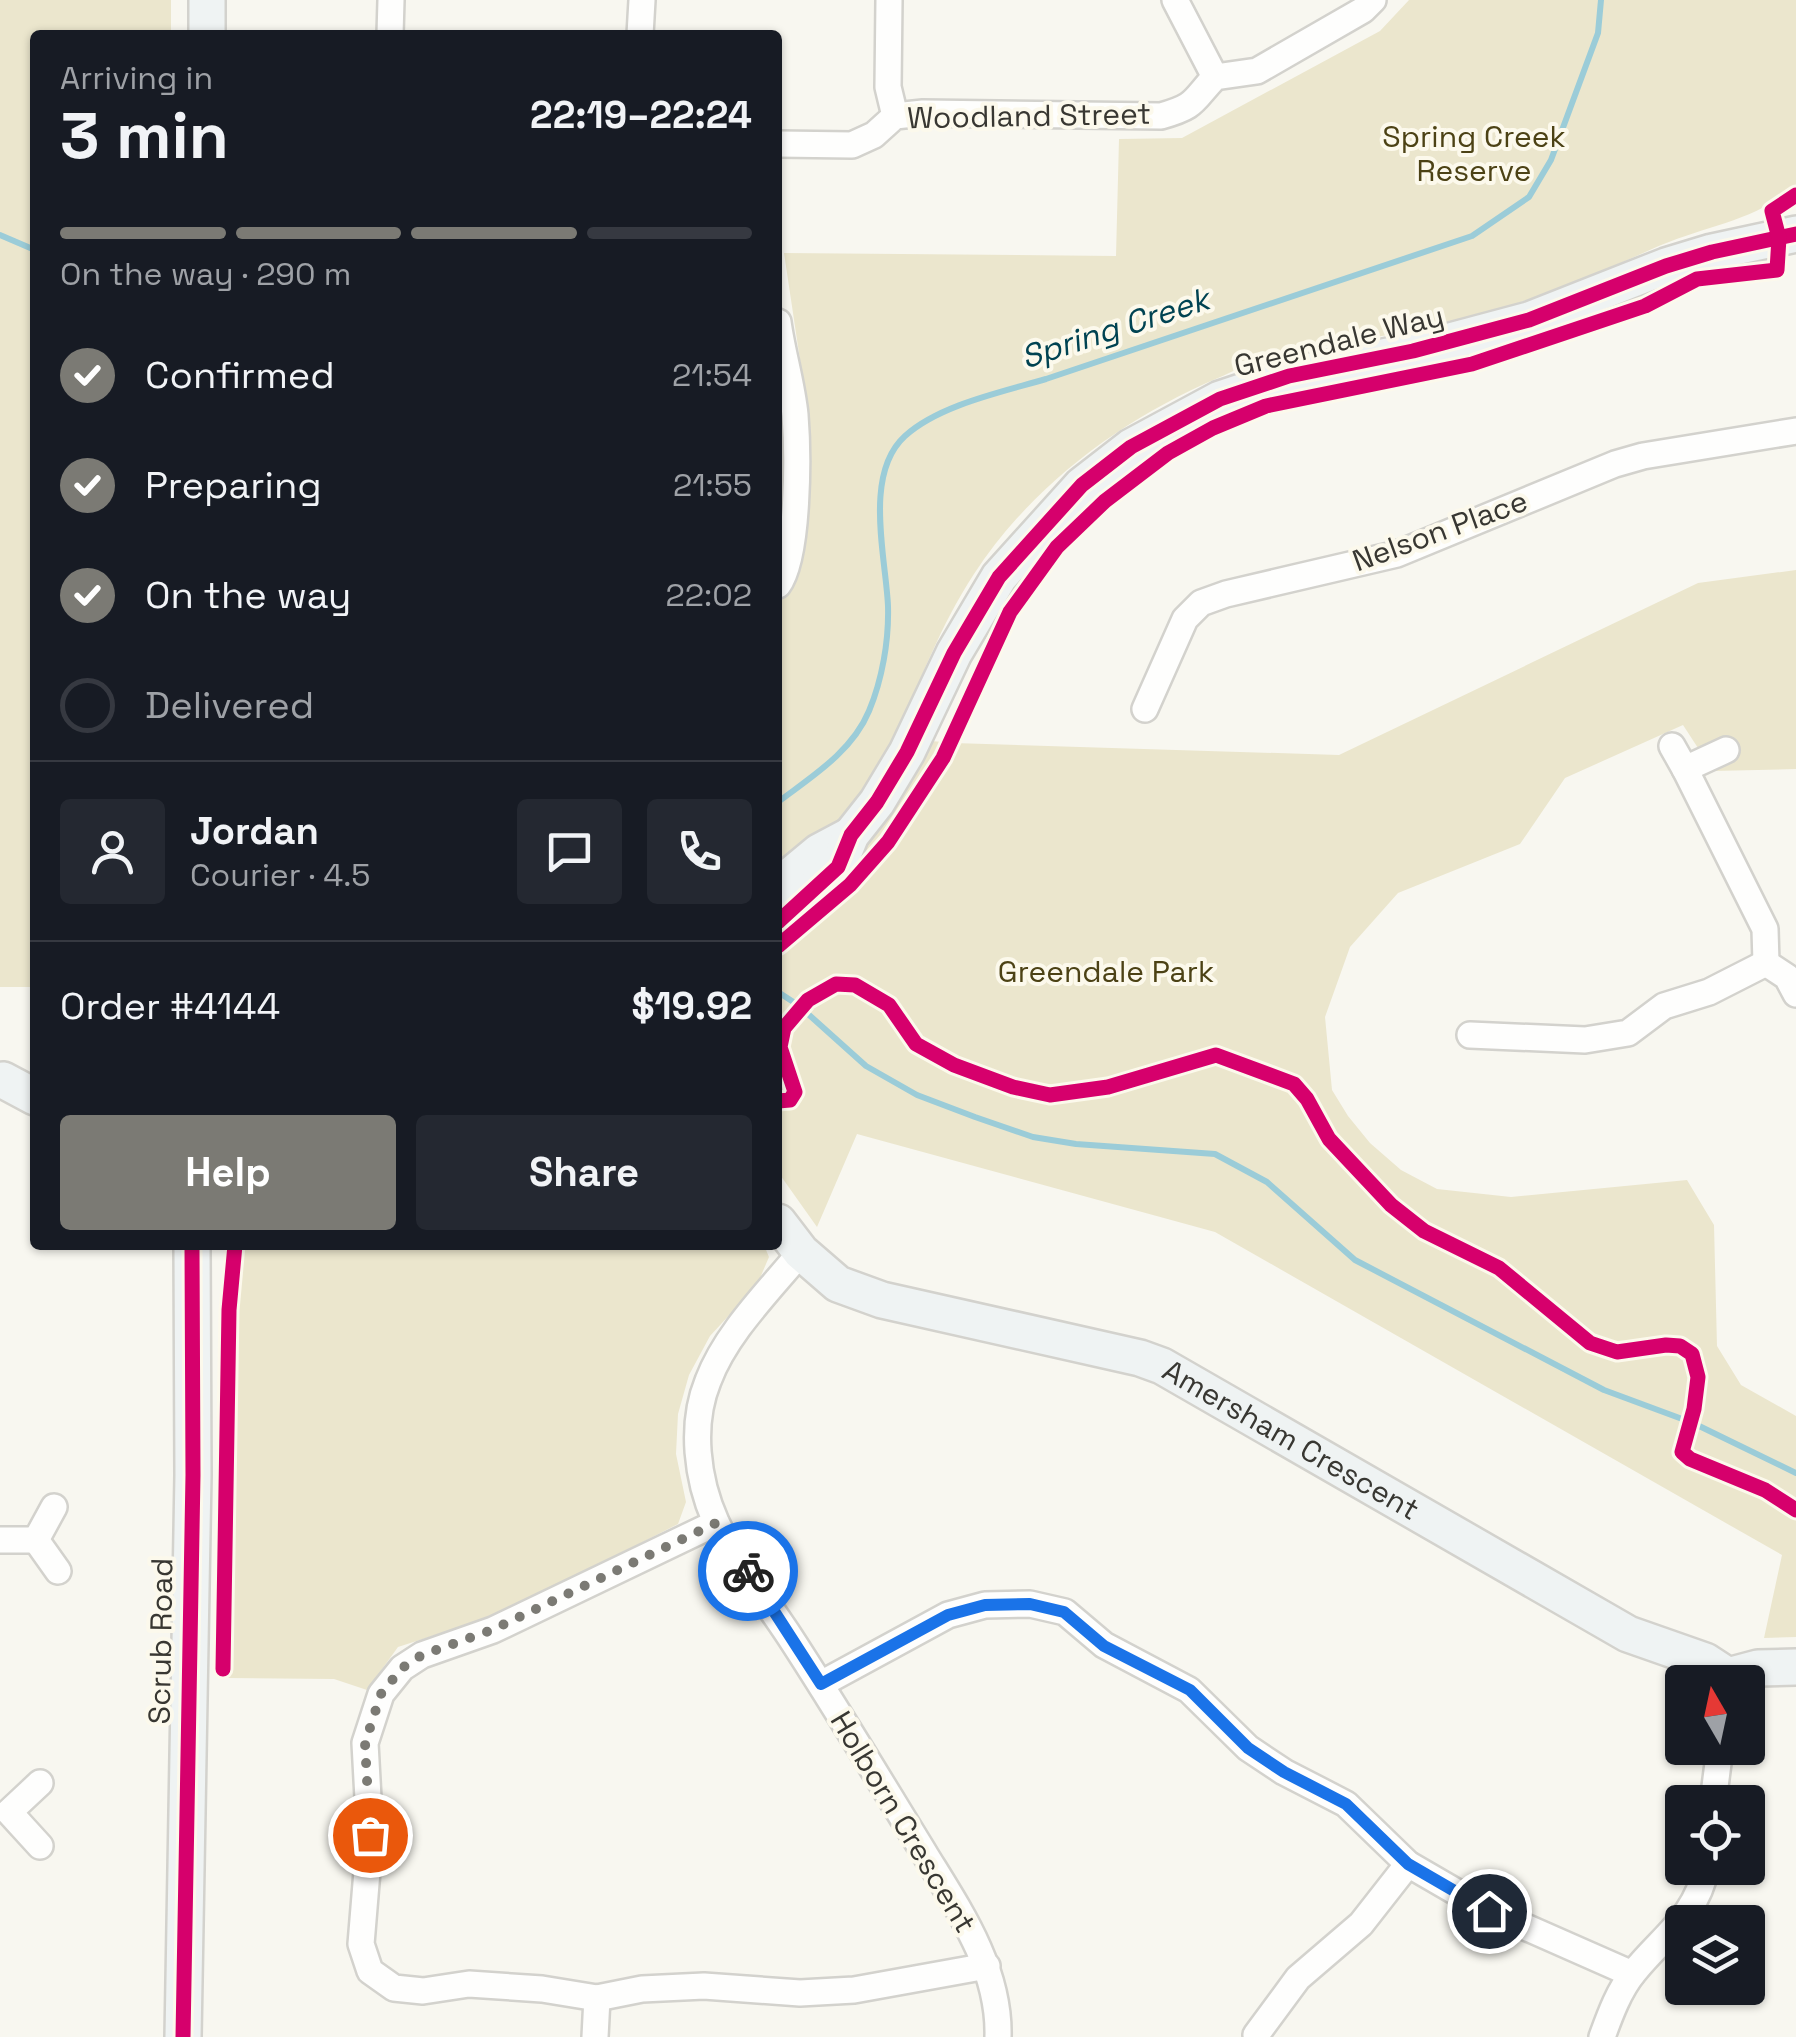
<!DOCTYPE html>
<html lang="en">
<head>
<meta charset="utf-8">
<style>
	:root { --surface:#171b24; --page:#242831; --text:#f1f3f6; --muted:#9ea1a6; --line:#363941; --accent:#7b7a74 }
	body { margin:0; font-family:"Space Grotesk",sans-serif; background:var(--page); color:var(--text); height:100vh; display:flex; flex-direction:column; font-size:38px; white-space:nowrap }
	* { box-sizing:border-box; margin:0 }
	p { font-size:32px; color:var(--muted) }
	.icon { flex:none; width:55px; height:55px; fill:none; stroke:currentColor; stroke-width:2; stroke-linecap:round; stroke-linejoin:round }
	.map { position:relative; flex:1; overflow:hidden }
	.panel { position:absolute; left:30px; top:30px; width:752px; height:1220px; display:flex; flex-direction:column; background:var(--surface); border-radius:10px; box-shadow:0 2px 8px #0004 }
	.panel>* { flex:none }
	.needle { width:65px; rotate:351deg }
	.controls { position:absolute; left:1665px; top:1665px; display:grid; gap:20px }
	.controls a { display:grid; place-items:center; width:100px; height:100px; border-radius:10px; background:var(--surface); box-shadow:0 2px 8px #0004; font-size:50px }
	.pin { position:absolute; display:grid; place-items:center; width:85px; height:85px; color:#fff; margin:-42px; border:5px solid #fff; border-radius:50%; box-shadow:0 2px 10px #0007 }
	.courier { position:absolute; display:grid; place-items:center; width:100px; height:100px; margin:-50px; border:8px solid #1a73e8; border-radius:50%; background:#fff; color:#222; box-shadow:0 2px 12px #0007 }
	.head em { font-style:normal; font-weight:800 }
	.head div { display:flex; flex-direction:column-reverse }
	.head { display:flex; align-items:center; justify-content:space-between; height:170px; padding:0 30px }
	h1 { font-size:65px; font-weight:800; line-height:75px }
	.bar { display:grid; grid-template-columns:repeat(4,1fr); gap:15px 10px; align-content:center; height:120px; padding:0 30px }
	.bar i { height:12px; border-radius:8px; background:var(--line) }
	.bar .selected { background:var(--accent) }
	.bar p { grid-column:span 4 }
	.line { display:flex; align-items:center; gap:25px; padding:0 30px; border-top:2px solid var(--line) }
	.line div { flex:1 }
	.round { display:grid; place-items:center; flex:none; width:105px; height:105px; border-radius:10px; background:var(--page) }
	ol { padding:0 30px; list-style:none }
	li { display:flex; align-items:center; gap:30px; height:110px }
	li p { margin-inline-start:auto }
	li .icon { padding:10px; border-radius:50%; background:var(--accent); color:#fff; stroke-width:4 }
	li:last-child { color:var(--muted) }
	li i { width:55px; height:55px; border:5px solid var(--line); border-radius:50% }
	.button { display:flex; gap:20px; margin-top:auto; padding:20px 30px }
	.button a { flex:1; height:115px; border-radius:10px; background:var(--accent); color:#fff; font-size:40px; font-weight:800; line-height:115px; text-align:center }
	.button a+a { background:var(--page); color:var(--text) }
	.map>svg:first-child { display:block }
	.green { fill:#ebe6cd }
	.lines { fill:none; stroke-linecap:round; stroke-linejoin:round }
	.stream { stroke:#9bccd8; stroke-width:6 }
	.street-casing { stroke:#d3d2cd; stroke-width:30 }
	.secondary-casing { stroke:#d3d2cd; stroke-width:40 }
	.street { stroke:#fefefd; stroke-width:25 }
	.secondary { stroke:#eff3f3; stroke-width:35 }
	.cycleway-casing { stroke:#fcf9ec; stroke-width:21 }
	.cycleway { stroke:#d6006c; stroke-width:15 }
	.done { stroke:#7b7a74; stroke-width:10; stroke-dasharray:0 18 }
	.route { stroke:#1a73e8; stroke-width:12 }
	.labels { text-anchor:middle; stroke-width:8; stroke-linejoin:round; paint-order:stroke }
	.street-label { font-size:30px; fill:#383732; stroke:#fcf9ec }
	.park-label { font-size:30px; fill:#4c4215; stroke:#fcf9ec }
	.water-label { font-size:32px; font-style:italic; fill:#004352; stroke:#fcf9ec }
</style>
</head>
<body>
<div class="map">
<svg width="1796" height="2037" viewBox="0 0 1796 2037">
	<rect width="100%" height="100%" fill="#f8f7f0"/>
	<g class="green">
		<polygon points="0,0 171,0 171,35 35,35 35,987 0,987"/>
		<path d="M1409,0H1796V186C1749,224 1704,225 1652,249C1597,274 1541,297 1483,314C1410,336 1333,340 1260,360C1246,364 1232,372 1218,378C1122,419 1032,485 974,574C941,624 919,683 896,738L954,743L1339,755L1698,583L1796,570V769L1713,771L1683,725L1565,778L1520,844L1398,893L1350,947L1325,1017L1332,1090L1348,1116L1370,1143L1401,1170L1437,1189L1511,1197L1687,1180L1714,1225L1717,1346L1741,1385L1796,1416V1637L1764,1638L1782,1555L1215,1232L857,1134L817,1227L778,1172V593L799,570L805,534L808,413L784,253L1116,256L1119,139L1182,138L1380,31Z"/>
		<polygon points="240,1245 764,1245 769,1257 757,1285 710,1336 689,1375 678,1414 676,1454 686,1502 678,1524 503,1613 398,1647 367,1690 334,1679 226,1678 233,1309"/>
	</g>
	<g class="lines">
		<g class="stream">
			<polyline points="0,235 35,250"/>
			<path d="M778,802C811,777 852,752 869,711C882,680 889,641 888,606C886,558 863,474 905,436C939,405 1002,392 1046,379L1472,236L1529,197L1551,160L1598,33L1601,0"/>
			<polyline points="778,992 798,1005 866,1066 917,1095 975,1117 1033,1137 1076,1144 1215,1154 1267,1182 1355,1260 1604,1390 1693,1423 1796,1473"/>
		</g>
		<defs>
			<g id="street">
				<polyline points="889,0 888,87 895,116"/>
				<polyline points="1175,0 1215,77"/>
				<polyline points="390,35 391,0"/>
				<polyline points="640,35 642,0"/>
				<path d="M778,144L852,145L874,135L895,116L923,113L1161,116C1197,106 1192,101 1215,77L1257,71L1363,10L1373,0"/>
				<path d="M778,322C782,352 792,384 795,415C798,452 799,557 778,585"/>
				<polyline points="1145,709 1185,619 1201,603 1226,594 1397,554 1615,464 1643,456 1796,431"/>
				<polyline points="1672,746 1685,769 1726,750"/>
				<polyline points="1685,769 1765,929 1766,963 1787,977 1796,994"/>
				<polyline points="1470,1035 1585,1040 1628,1033 1664,1006 1709,992 1766,963"/>
				<path d="M801,1252C769,1291 726,1333 708,1381C690,1425 697,1480 716,1522C733,1558 767,1602 790,1637C837,1709 881,1783 926,1856C960,1911 1000,1970 998,2037"/>
				<polyline points="54,1507 36,1540 58,1571"/>
				<polyline points="716,1523 493,1630 422,1655 402,1668 381,1694 365,1743 370,1835 361,1944 370,1971 394,1988 423,1991 469,1984 542,1989 597,1998 642,1989 704,1986 800,1993 854,1990 987,1966"/>
				<polyline points="0,1540 36,1540"/>
				<polyline points="821,1684 948,1615 985,1605 1030,1604 1065,1612 1104,1645 1189,1690 1248,1748 1284,1772 1346,1804 1408,1864 1489,1911 1632,1974"/>
				<polyline points="40,1783 9,1812 40,1846"/>
				<polyline points="1713,1802 1720,1748"/>
				<polyline points="1256,2035 1298,1978 1361,1924 1408,1864"/>
				<polyline points="595,2037 597,1998"/>
				<path d="M1602,2037C1610,2015 1619,1990 1634,1972C1664,1935 1696,1917 1706,1868"/>
			</g>
			<g id="secondary">
				<polyline points="207,0 207,35"/>
				<polyline points="778,886 819,852 851,835"/>
				<polyline points="778,922 838,867 851,835 877,802 907,752 954,653 999,577 1082,485 1131,447 1220,399 1289,376 1413,351 1529,320 1666,266 1712,252 1796,234"/>
				<polyline points="3,1080 35,1097"/>
				<path id="s1" d="M778,1222L801,1252L838,1284L882,1300L1140,1358L1162,1366L1628,1634L1705,1661L1728,1676L1758,1668L1796,1667"/>
				<polyline points="183,2037 193,1475 192,1245"/>
			</g>
		</defs>
		<use href="#street" class="street-casing"/>
		<use href="#secondary" class="secondary-casing"/>
		<use href="#street" class="street"/>
		<use href="#secondary" class="secondary"/>
		<defs>
			<g id="cycleway">
				<polyline points="778,922 838,867 851,835 877,802 907,752 954,653 999,577 1082,485 1131,447 1220,399 1289,376 1413,351 1529,320 1666,266 1712,252 1796,234"/>
				<polyline points="778,946 850,885 888,842 943,758 1010,612 1057,547 1105,501 1168,453 1213,428 1266,406 1472,364 1645,306 1697,279 1777,270 1779,238 1772,211 1796,195"/>
				<polyline points="778,1101 790,1100 795,1092 780,1047 784,1028 808,1000 836,984 855,985 889,1005 916,1044 954,1065 1013,1087 1050,1095 1108,1087 1216,1055 1294,1084 1307,1099 1329,1139 1391,1205 1424,1231 1499,1268 1590,1343 1617,1352 1666,1345 1680,1346 1692,1354 1698,1377 1694,1409 1682,1452 1690,1459 1765,1490 1796,1510"/>
				<polyline points="223,1669 229,1310 235,1245"/>
				<polyline points="183,2037 193,1475 192,1246"/>
			</g>
		</defs>
		<use href="#cycleway" class="cycleway-casing"/>
		<use href="#cycleway" class="cycleway"/>
	</g>
	<g class="lines">
		<polyline class="done" points="370,1835 365,1743 381,1694 402,1668 422,1655 492,1630 716,1523 748,1571"/>
		<polyline class="route" points="748,1571 821,1684 948,1615 985,1605 1030,1604 1064,1612 1104,1646 1190,1690 1248,1748 1284,1772 1346,1804 1408,1864 1489,1911"/>
	</g>
	<g class="labels">
		<g class="street-label">
			<text transform="translate(1029 116) rotate(-1)" y="10">Woodland Street</text>
			<text transform="translate(1339 341) rotate(-14)" y="10">Greendale Way</text>
			<text transform="translate(1440 531) rotate(-20)" y="10">Nelson Place</text>
			<text dy="10" stroke="none"><textPath href="#s1" startOffset="570">Amersham Crescent</textPath></text>
			<text transform="translate(161 1641) rotate(-89)" y="10">Scrub Road</text>
			<text transform="translate(903 1822) rotate(59)" y="10">Holborn Crescent</text>
		</g>
		<g class="park-label">
			<text x="1474" y="147">Spring Creek<tspan x="1474" dy="34">Reserve</tspan></text>
			<text x="1106" y="982">Greendale Park</text>
		</g>
		<g class="water-label">
			<text transform="translate(1115 328) rotate(-18)" y="11">Spring Creek</text>
		</g>
	</g>
</svg>
<div class="controls">
<a><svg class="needle" viewBox="-14 -14 28 28"><path d="M0-13l5 13h-10z" fill="#e53935"/><path d="M0 13l5-13h-10z" fill="#9ea1a6"/></svg></a>
<a><svg class="icon" aria-label="locate" viewBox="0 0 24 24"><circle cx="12" cy="12" r="6"/><path d="M12 2v4M12 18v4M2 12h4M18 12h4"/></svg></a>
<a><svg class="icon" aria-label="layers" viewBox="0 0 24 24"><path d="M12 4l9 5-9 5-9-5zM3 14l9 5 9-5"/></svg></a>
</div>
<div class="pin" style="left:370px;top:1835px;background:#ea580c"><svg class="icon" aria-label="bag" viewBox="0 0 24 24"><path d="M5 8h14l-1 12H6zM9 8a3 3 0 0 1 6 0"/></svg></div>
<div class="pin" style="left:1489px;top:1911px;background:#1f2937"><svg class="icon" aria-label="home" viewBox="0 0 24 24"><path d="M3 11l9-7 9 7M6 9v11h12V9"/></svg></div>
<div class="courier" style="left:748px;top:1571px"><svg class="icon" aria-label="bike" viewBox="0 0 24 24"><circle cx="6" cy="16" r="4"/><circle cx="18" cy="16" r="4"/><path d="M6 16l4-8h5l3 8M10 8l3 8H6M13 5h3"/></svg></div>
<section class="panel">
<div class="head"><div><h1>3 min</h1><p>Arriving in</p></div><em>22:19–22:24</em></div>
<div class="bar"><i class="selected"></i><i class="selected"></i><i class="selected"></i><i></i><p>On the way · 290 m</p></div>
<ol>
<li><svg class="icon" aria-label="check" viewBox="0 0 24 24"><path d="M5 12l5 5 9-10"/></svg>Confirmed<p>21:54</p></li>
<li><svg class="icon" aria-label="check" viewBox="0 0 24 24"><path d="M5 12l5 5 9-10"/></svg>Preparing<p>21:55</p></li>
<li><svg class="icon" aria-label="check" viewBox="0 0 24 24"><path d="M5 12l5 5 9-10"/></svg>On the way<p>22:02</p></li>
<li><i></i>Delivered</li>
</ol>
<div class="line" style="height:180px"><a class="round"><svg class="icon" aria-label="person" viewBox="0 0 24 24"><circle cx="12" cy="8" r="4"/><path d="M4 21q1-7 8-7t8 7"/></svg></a><div><b>Jordan</b><p>Courier · 4.5</p></div><a class="round"><svg class="icon" aria-label="chat" viewBox="0 0 24 24"><path d="M4 5h16v11H9l-5 4z"/></svg></a><a class="round"><svg class="icon" aria-label="phone" viewBox="0 0 24 24"><path d="M5 4h4l2 5-3 2q2 4 5 5l2-3 5 2v4C11 20 4 13 5 4z"/></svg></a></div>
<div class="line" style="height:130px"><div>Order #4144</div><b>$19.92</b></div>
<div class="button"><a>Help</a><a>Share</a></div>
</section>
</div>
</body>
</html>
